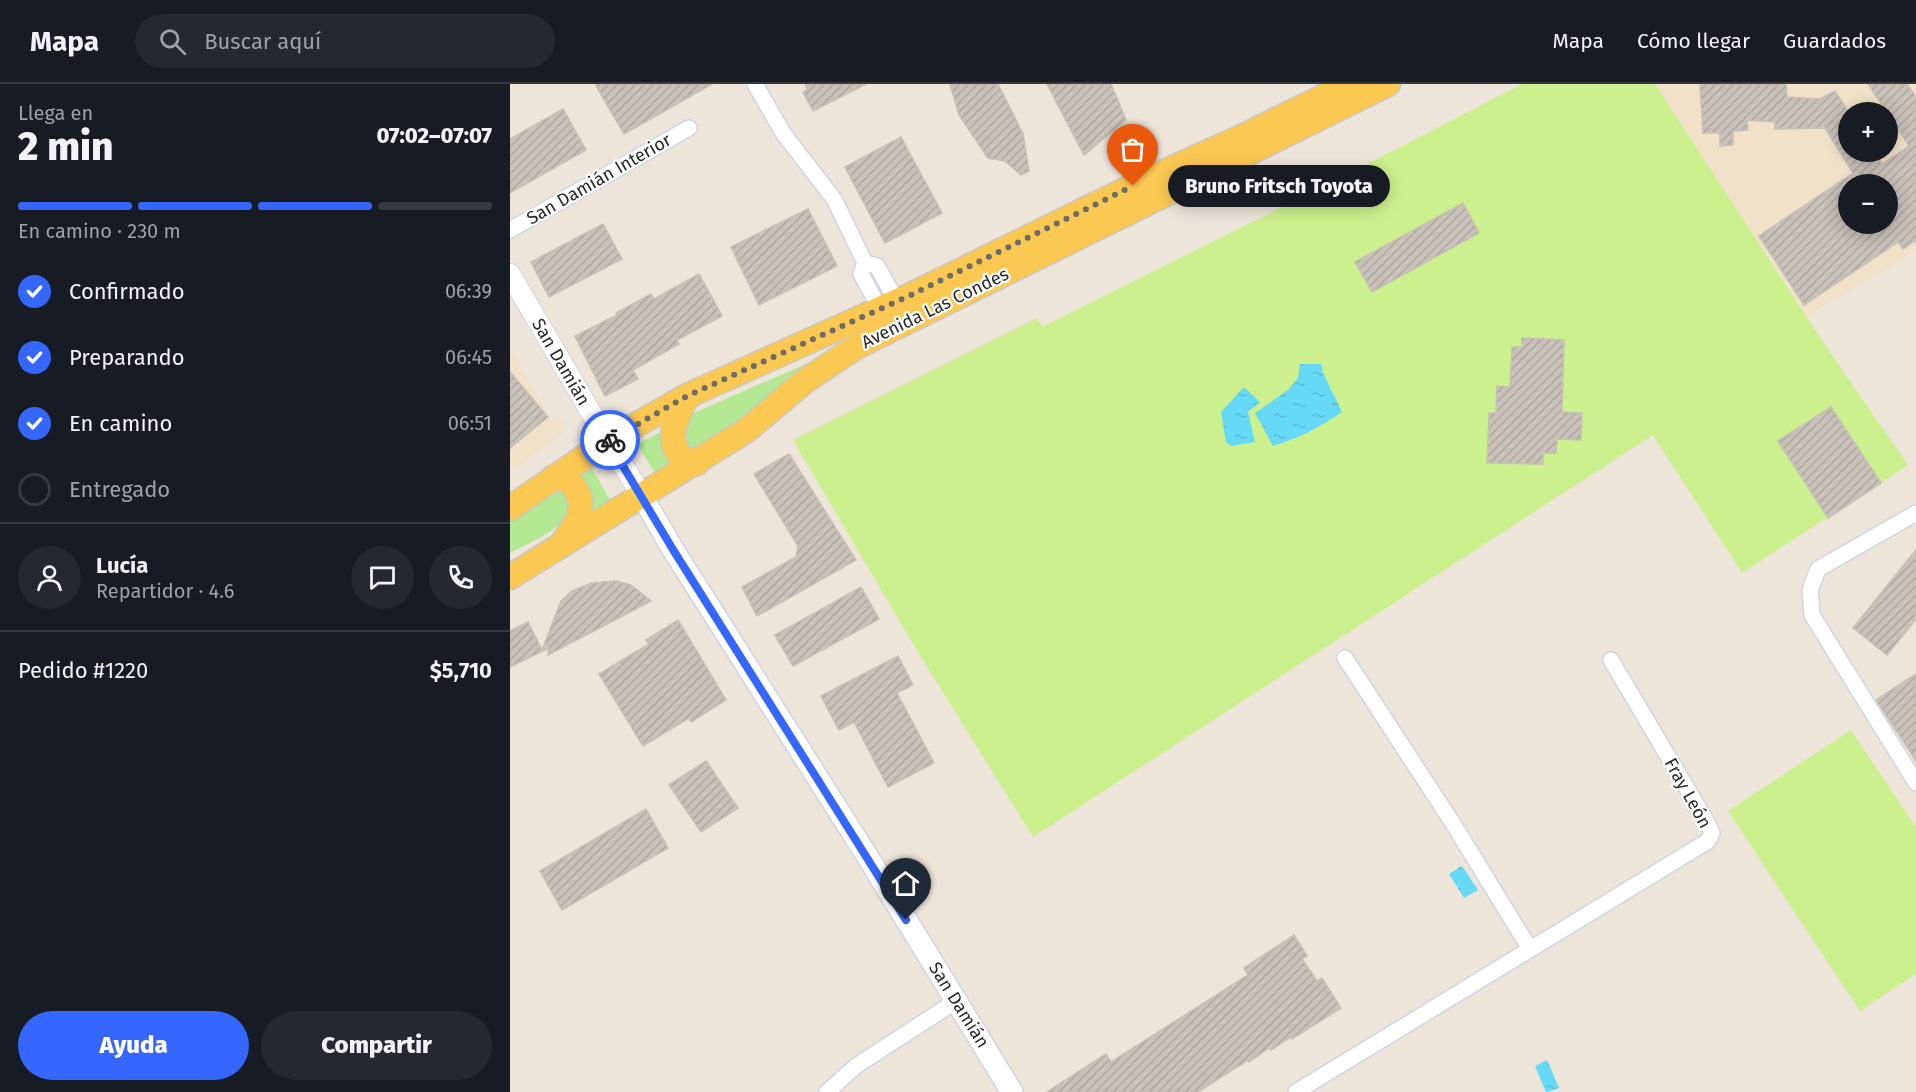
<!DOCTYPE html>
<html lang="es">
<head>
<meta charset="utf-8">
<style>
	:root { --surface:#171b24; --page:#242831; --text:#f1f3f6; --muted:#9ea1a6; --line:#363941; --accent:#3567ff }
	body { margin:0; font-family:"Fira Sans",sans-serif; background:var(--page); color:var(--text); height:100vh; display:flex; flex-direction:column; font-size:22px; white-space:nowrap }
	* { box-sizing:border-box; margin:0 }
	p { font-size:20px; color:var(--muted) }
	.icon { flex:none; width:33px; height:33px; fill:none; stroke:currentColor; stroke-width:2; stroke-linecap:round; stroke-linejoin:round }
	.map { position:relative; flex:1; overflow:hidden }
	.details { display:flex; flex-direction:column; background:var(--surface); width:510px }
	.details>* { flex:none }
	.buttons { position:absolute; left:1328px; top:18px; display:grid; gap:12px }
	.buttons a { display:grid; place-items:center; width:60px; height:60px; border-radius:50%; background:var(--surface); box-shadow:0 3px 15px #0003; font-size:30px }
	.pin { position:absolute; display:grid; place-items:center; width:51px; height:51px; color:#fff; margin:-62px -26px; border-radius:50% 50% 50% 0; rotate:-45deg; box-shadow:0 0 6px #0007 }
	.pin .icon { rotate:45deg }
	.courier { position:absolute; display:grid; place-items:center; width:60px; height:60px; margin:-30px; border:4px solid #3567ff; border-radius:50%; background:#fff; color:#222; box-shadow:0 2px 8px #0007 }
	.bubble { position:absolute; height:42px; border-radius:21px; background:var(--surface); box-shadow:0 3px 15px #0003; font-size:20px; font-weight:800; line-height:42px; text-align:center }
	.headline em { font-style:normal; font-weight:800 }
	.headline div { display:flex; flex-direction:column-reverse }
	.headline { display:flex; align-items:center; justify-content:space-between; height:102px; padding:0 18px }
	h1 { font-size:39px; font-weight:800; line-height:45px }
	.bar { display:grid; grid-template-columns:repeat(4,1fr); gap:9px 6px; align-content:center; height:72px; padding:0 18px }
	.bar i { height:8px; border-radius:4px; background:var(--line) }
	.bar .selected { background:var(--accent) }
	.bar p { grid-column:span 4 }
	.line { display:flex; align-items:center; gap:15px; padding:0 18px; border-top:2px solid var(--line) }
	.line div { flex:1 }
	.round { display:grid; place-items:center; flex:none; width:63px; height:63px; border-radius:32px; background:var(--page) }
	ol { padding:0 18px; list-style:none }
	li { display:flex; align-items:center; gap:18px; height:66px }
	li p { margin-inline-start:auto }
	li .icon { padding:6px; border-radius:50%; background:var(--accent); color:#fff; stroke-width:4 }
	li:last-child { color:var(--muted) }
	li i { width:33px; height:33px; border:3px solid var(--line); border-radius:50% }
	.action { display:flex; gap:12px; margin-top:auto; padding:12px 18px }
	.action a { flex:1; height:69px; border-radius:36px; background:var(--accent); color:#fff; font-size:24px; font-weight:800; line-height:69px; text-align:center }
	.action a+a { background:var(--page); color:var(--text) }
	header { display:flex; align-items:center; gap:36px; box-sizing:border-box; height:84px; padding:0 30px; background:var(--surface); border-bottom:2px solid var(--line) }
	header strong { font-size:28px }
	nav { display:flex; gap:33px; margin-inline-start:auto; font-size:21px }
	.search { width:420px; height:54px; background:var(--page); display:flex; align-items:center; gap:15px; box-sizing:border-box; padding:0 21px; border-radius:33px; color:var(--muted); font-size:22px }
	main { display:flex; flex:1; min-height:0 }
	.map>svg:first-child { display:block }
	.education { fill:#f0e1c8; fill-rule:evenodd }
	.grass { fill:#b5e892 }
	.pitch { fill:#ccf08d }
	.water { fill:url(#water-ripples) }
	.building { fill:url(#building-hatch); stroke:#c8c0b4; stroke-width:1.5; fill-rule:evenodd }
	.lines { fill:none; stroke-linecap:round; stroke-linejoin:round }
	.minor-casing { stroke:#d0d5e4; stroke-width:18 }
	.tertiary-casing { stroke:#d0d5e4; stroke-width:22 }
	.secondary-casing { stroke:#d0d5e4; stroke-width:24 }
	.primary-casing { stroke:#c8c8c8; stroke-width:27 }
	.minor { stroke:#fff; stroke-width:15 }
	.tertiary { stroke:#fff; stroke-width:20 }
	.secondary { stroke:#fff; stroke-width:21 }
	.primary { stroke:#fbc952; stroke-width:24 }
	.done { stroke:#6e6b68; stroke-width:6; stroke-dasharray:0 10.8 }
	.route { stroke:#3567ff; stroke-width:8 }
	.labels { text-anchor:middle; stroke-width:4.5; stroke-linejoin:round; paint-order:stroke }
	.street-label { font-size:18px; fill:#2a2a2a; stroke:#fff }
</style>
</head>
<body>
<header>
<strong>Mapa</strong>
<div class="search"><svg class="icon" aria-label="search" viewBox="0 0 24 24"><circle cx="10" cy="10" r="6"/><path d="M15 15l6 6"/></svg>Buscar aquí</div>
<nav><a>Mapa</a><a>Cómo llegar</a><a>Guardados</a></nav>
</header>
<main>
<section class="details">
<div class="headline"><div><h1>2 min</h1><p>Llega en</p></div><em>07:02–07:07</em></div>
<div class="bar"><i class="selected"></i><i class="selected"></i><i class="selected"></i><i></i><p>En camino · 230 m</p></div>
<ol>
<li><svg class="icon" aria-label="check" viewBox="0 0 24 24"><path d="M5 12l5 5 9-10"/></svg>Confirmado<p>06:39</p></li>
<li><svg class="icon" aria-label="check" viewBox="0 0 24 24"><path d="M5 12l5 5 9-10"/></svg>Preparando<p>06:45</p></li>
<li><svg class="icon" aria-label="check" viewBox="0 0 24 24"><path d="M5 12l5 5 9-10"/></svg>En camino<p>06:51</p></li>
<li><i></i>Entregado</li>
</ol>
<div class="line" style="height:108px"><a class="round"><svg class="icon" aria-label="person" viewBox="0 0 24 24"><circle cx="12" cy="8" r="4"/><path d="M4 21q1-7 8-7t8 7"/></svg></a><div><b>Lucía</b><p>Repartidor · 4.6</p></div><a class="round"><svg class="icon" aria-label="chat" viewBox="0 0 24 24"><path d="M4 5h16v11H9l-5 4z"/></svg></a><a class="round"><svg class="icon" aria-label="phone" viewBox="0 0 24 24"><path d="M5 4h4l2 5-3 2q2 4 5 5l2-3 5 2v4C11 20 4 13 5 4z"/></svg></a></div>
<div class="line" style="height:78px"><div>Pedido #1220</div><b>$5,710</b></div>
<div class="action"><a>Ayuda</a><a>Compartir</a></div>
</section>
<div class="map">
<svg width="1406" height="1008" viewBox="0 0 1406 1008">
	<defs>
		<pattern id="water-ripples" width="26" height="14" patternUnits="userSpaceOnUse" patternTransform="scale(1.5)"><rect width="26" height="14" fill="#65d9f7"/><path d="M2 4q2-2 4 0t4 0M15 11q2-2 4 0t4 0" fill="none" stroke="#58bad4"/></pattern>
		<pattern id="building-hatch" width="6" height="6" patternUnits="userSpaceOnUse" patternTransform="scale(1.5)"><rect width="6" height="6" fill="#c8c1ba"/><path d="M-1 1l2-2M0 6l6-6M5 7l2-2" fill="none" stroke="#aca6a0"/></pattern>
	</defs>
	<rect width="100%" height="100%" fill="#ede4da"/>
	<g class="education">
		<path d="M1145,0H1406V167L1297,232ZM1338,28H1377V68H1338ZM1338,100H1377V140H1338Z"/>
		<polygon points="0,264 39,333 46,333 52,337 54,348 0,388"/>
	</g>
	<g class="grass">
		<path d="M305,276C289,293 202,361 183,365C178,366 178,365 174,363L172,339L179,331Z"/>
		<polygon points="150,348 156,372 164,380 146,391 127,360"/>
		<polygon points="80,381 100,416 84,425 81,424 67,390"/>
		<path d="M43,405H50L59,412C59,418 60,425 57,431C50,446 15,461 0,469V438Z"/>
	</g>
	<g class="pitch">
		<polygon points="1012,0 1145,0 1315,261 1398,381 1232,489 1143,351 523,753 403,560 283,356 527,234 532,243 838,90"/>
		<polygon points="1341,646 1406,743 1406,890 1350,927 1218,727"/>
	</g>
	<g class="water">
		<path d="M790,280H811L813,289L832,328C810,343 789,354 763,362L745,329L778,306L788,294Z"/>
		<polygon points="734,303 750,318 738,328 745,358 721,362 716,358 711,328"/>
		<polygon points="952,782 968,806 954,814 939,790"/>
		<polygon points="1037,976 1049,1004 1036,1008 1025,982"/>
	</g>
	<g class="building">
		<polygon points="85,0 202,0 114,50"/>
		<polygon points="295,0 356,0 303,27 293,8 297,6"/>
		<polygon points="440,0 488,0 513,50 519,87 511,91 495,77 478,74 449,31"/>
		<polygon points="537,0 601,0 616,36 574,71"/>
		<path d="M1190,0H1276L1277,13L1310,15L1325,7L1338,27V68H1364L1372,80L1399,62L1358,0H1397L1406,13V156L1393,165L1388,158L1294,221L1249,152L1343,89L1315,44L1265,45V38L1237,36L1238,46L1223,47V61L1210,62V49H1193ZM1338,100H1377V140H1338Z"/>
		<polygon points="53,25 76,66 0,109 0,55"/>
		<polygon points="391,53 432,129 375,159 335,83"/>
		<polygon points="953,119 969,149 862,208 845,178"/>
		<polygon points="298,125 327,182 249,221 221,163"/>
		<polygon points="93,140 112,175 39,213 21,178"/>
		<polygon points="189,190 212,232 167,256 169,260 123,286 128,295 95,312 65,252 107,231 106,229 141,210 144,215"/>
		<polygon points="1012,254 1054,256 1052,328 1072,329 1071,356 1047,355 1046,369 1033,369 1033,380 977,379 979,329 986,329 987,302 1000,303 1002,263 1012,263"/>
		<polygon points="0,288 38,333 0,364"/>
		<polygon points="1321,323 1371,399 1318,434 1268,357"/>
		<polygon points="279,370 346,476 247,532 232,503 286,473 288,462 244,390"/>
		<polygon points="1406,466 1406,535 1377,571 1343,544"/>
		<polygon points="106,497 121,501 141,517 38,571 39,564 0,583 0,547 18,538 32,566 51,517 62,507 82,499"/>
		<polygon points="351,503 369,535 283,582 265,551"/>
		<polygon points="168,536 216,616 181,638 179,634 133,662 89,590 139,560 136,556"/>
		<polygon points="388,572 403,601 387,609 424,679 378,703 344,638 329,646 311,612"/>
		<polygon points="1406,590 1406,677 1366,616"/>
		<polygon points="196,677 228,724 191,748 159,701"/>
		<polygon points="136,725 158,764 52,826 30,787"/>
		<polygon points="784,851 797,872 792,875 807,897 812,894 831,924 782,955 781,953 761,966 759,964 739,978 738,976 688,1008 537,1008 596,970 601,978 738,891 734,884"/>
	</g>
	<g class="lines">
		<defs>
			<g id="minor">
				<polyline points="245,0 273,49 324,115 355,179 367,182 387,218"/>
				<polyline points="0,146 179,44"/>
				<polyline points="355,179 351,190 370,225"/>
				<polyline points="1406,429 1308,485 1300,506 1302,531 1406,699"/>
				<polyline points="835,574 942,738 1020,865"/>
				<polyline points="317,1008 346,982 446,917"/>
				<polyline points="786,1008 1198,757 1202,749 1198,740 1101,576"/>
			</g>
			<polyline id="tertiary" points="0,190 86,337 132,412"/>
			<polyline id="secondary" points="132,412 162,464 359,775 502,1008"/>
			<g id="primary">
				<path d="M177,312C168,332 154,354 171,373L187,379"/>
				<path d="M44,393C62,393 73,411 70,428C68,439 59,449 53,458"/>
				<polyline points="0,424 98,357 177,312 399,212 623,102 736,51 839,0"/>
				<polyline points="0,493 237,346 295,297 346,263 878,0"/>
			</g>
		</defs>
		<use href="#minor" class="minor-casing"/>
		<use href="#tertiary" class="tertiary-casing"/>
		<use href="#secondary" class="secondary-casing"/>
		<use href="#primary" class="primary-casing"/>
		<use href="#minor" class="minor"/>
		<use href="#tertiary" class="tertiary"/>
		<use href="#secondary" class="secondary"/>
		<use href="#primary" class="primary"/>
	</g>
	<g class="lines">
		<polyline class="done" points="100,356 177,312 399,212 623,102"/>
		<polyline class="route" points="100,356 98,357 162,464 396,836"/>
	</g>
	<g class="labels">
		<g class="street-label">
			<text transform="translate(89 95) rotate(-30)" y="6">San Damián Interior</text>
			<text transform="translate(425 224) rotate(-26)" y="6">Avenida Las Condes</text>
			<text transform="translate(51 278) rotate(60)" y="6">San Damián</text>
			<text transform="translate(1178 709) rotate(61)" y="6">Fray León</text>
			<text transform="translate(449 921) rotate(58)" y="6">San Damián</text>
		</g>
	</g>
</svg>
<div class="buttons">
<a>+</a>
<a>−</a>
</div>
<div class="pin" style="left:623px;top:102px;background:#ea580c"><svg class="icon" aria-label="bag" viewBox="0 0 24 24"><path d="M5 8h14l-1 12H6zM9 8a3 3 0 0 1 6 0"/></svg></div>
<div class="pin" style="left:396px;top:836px;background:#1f2937"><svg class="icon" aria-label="home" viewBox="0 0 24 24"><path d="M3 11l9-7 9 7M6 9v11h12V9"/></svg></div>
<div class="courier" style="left:100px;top:356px"><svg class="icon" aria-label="bike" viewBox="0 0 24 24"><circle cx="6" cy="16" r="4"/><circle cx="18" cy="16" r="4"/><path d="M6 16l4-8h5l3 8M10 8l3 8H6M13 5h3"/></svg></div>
<div class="bubble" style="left:658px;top:81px;width:222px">Bruno Fritsch Toyota</div>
</div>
</main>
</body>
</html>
